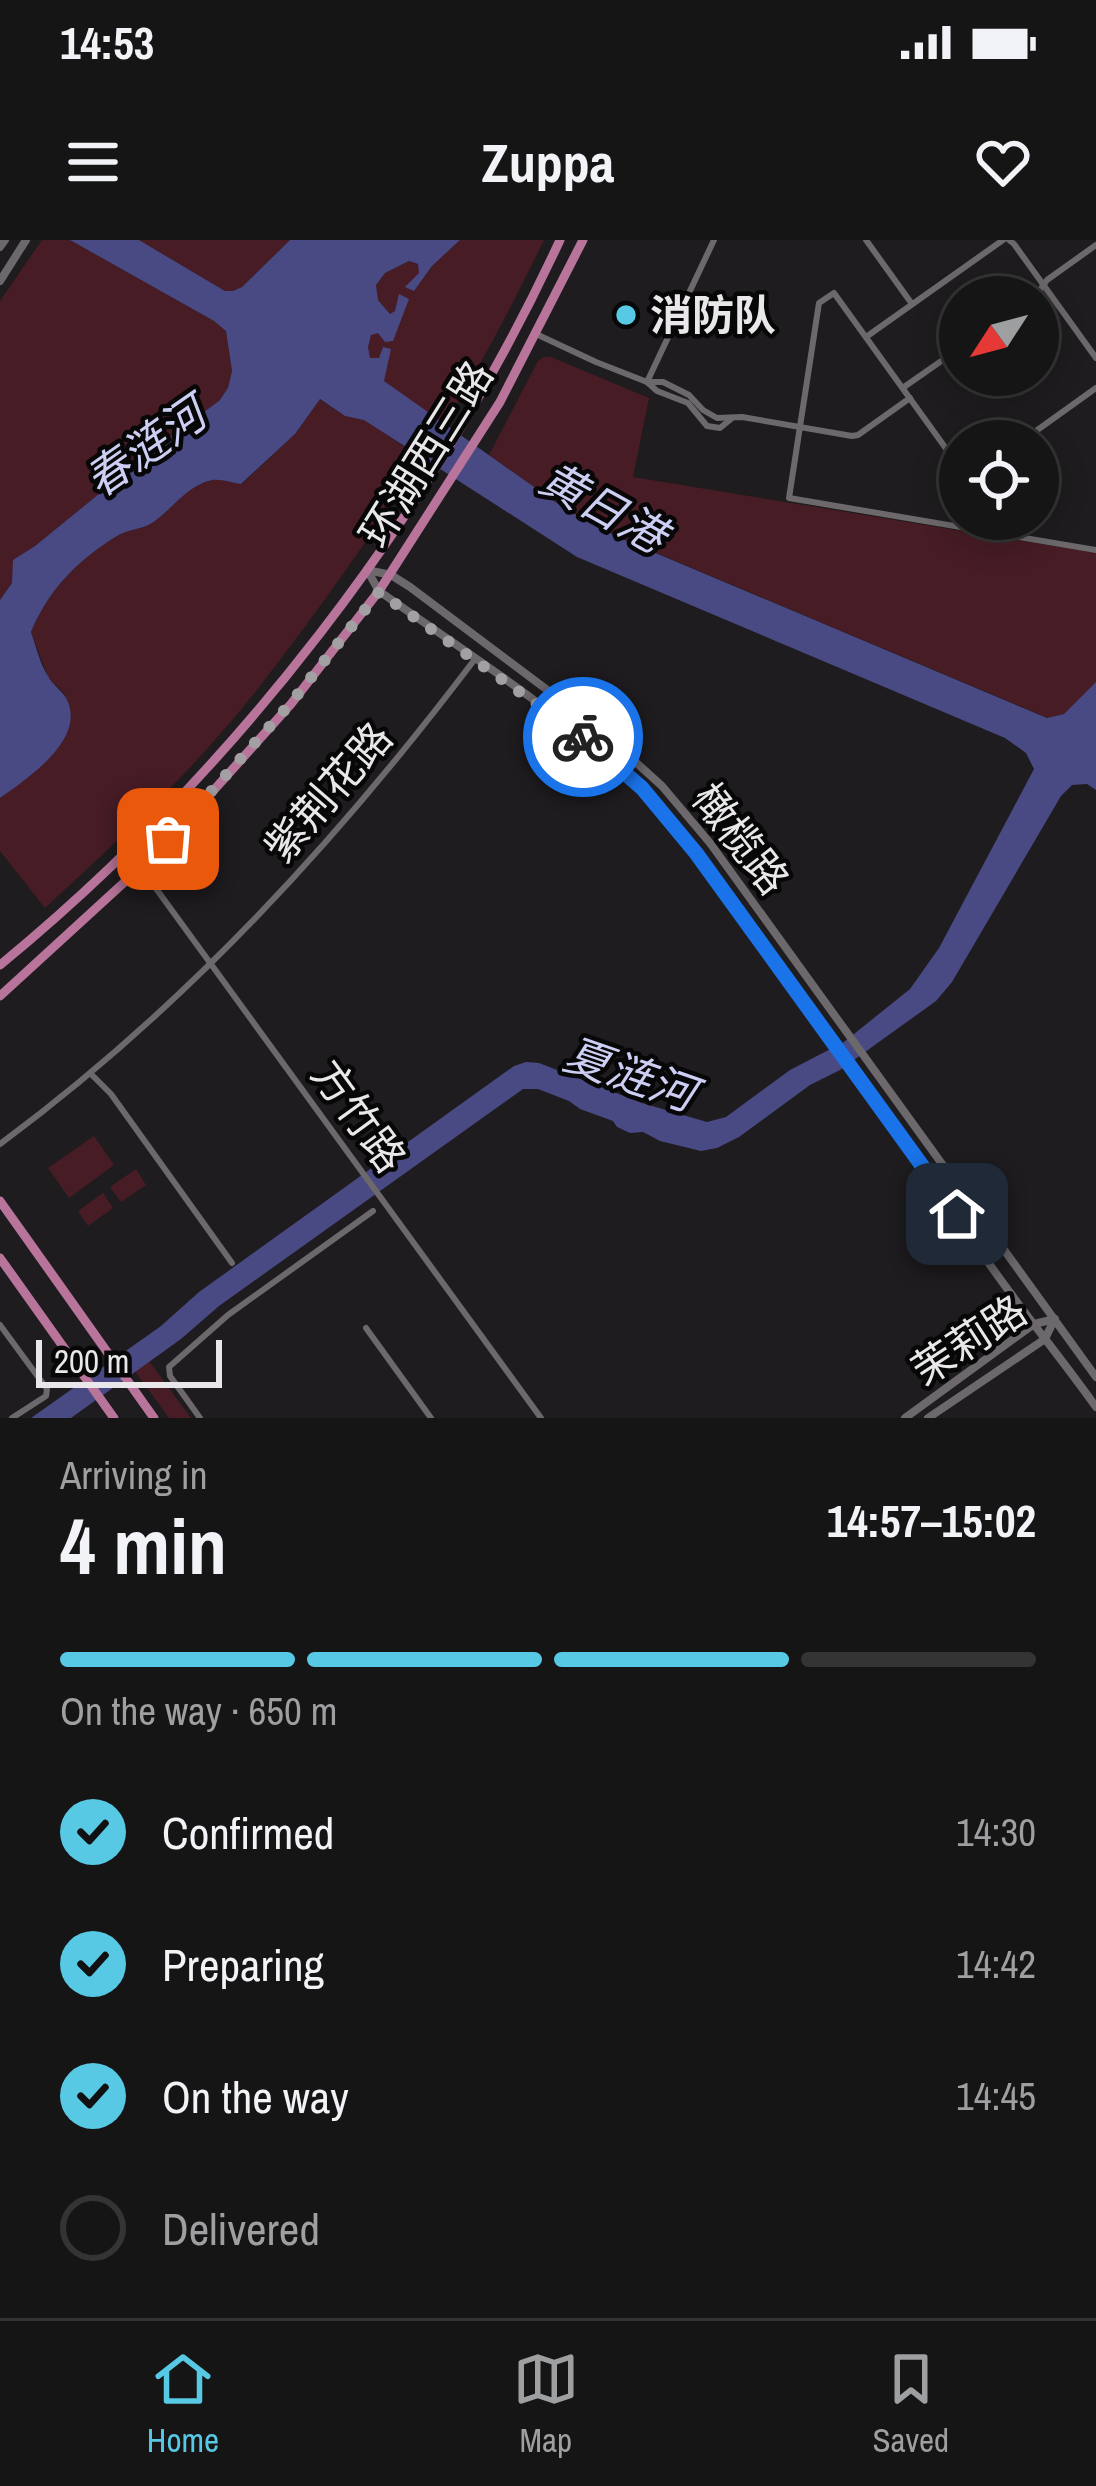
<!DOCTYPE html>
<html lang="en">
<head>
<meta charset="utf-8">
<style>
	:root { --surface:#161516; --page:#232223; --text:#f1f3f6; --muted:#9e9fa1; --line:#353435; --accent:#58c9e4 }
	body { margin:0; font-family:"Archivo Narrow","Noto Sans SC",sans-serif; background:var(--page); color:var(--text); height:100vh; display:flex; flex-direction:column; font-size:45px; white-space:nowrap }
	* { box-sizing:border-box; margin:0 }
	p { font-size:39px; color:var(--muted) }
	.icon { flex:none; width:66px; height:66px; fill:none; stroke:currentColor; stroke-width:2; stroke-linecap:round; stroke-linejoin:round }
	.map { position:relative; height:1178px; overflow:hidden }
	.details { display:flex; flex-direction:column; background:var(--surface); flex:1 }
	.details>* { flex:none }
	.needle { width:78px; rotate:234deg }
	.buttons { position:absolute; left:939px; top:36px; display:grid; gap:24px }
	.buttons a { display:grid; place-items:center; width:120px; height:120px; border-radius:50%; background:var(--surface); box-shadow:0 6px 30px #0003,0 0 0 3px var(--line); font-size:60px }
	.scale { position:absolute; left:36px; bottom:30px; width:186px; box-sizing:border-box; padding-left:12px; border:6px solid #e9e7e9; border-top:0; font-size:33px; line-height:42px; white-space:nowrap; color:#e9e7e9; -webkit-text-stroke:9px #080708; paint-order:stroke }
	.pin { position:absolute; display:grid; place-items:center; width:102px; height:102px; color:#fff; margin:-51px; border-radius:24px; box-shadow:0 6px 18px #0006 }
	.courier { position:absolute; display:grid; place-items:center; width:120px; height:120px; margin:-60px; border:9px solid #1a73e8; border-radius:50%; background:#fff; color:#222; box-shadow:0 3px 15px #0007 }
	.headline em { font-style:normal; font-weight:800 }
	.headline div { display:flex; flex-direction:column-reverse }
	.headline { display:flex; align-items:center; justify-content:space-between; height:204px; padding:0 60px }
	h1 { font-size:78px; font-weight:800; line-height:90px }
	.bar { display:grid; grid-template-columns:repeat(4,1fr); gap:18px 12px; align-content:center; height:144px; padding:0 60px }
	.bar i { height:15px; border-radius:9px; background:var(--line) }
	.bar .on { background:var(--accent) }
	.bar p { grid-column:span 4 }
	ol { padding:0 60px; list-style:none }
	li { display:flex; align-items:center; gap:36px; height:132px }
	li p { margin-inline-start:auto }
	li .icon { padding:12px; border-radius:50%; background:var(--accent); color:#111; stroke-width:4 }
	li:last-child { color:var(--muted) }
	li i { width:66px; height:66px; border:6px solid var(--line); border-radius:50% }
	.status { display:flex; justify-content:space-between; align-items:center; height:84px; padding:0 60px; background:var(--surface); direction:ltr }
	.status svg { height:33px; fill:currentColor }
	header { display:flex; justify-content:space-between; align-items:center; height:156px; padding:0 60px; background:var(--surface); font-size:54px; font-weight:800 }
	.dock { display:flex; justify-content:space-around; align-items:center; height:168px; border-top:3px solid var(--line); background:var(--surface); font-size:33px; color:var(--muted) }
	.dock a { display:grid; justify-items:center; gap:6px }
	.dock .on { color:var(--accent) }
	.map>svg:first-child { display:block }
	.green { fill:#471c25 }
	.water { fill:#494984 }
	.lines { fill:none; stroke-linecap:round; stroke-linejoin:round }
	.street { stroke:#6c686c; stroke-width:6 }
	.secondary { stroke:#6c686c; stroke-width:8 }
	.primary { stroke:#b8749a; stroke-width:9 }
	.done { stroke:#a2a0a2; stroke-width:12; stroke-dasharray:0 21.6 }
	.route { stroke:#1a73e8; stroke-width:15 }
	.poi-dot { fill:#58c9e4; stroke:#080708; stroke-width:4.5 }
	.labels { text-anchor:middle; stroke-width:9; stroke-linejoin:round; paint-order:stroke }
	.poi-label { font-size:42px; font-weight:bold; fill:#e9e7e9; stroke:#080708; text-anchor:start }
	.street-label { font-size:42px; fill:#e9e7e9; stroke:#080708 }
	.water-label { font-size:45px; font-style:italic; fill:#cccff3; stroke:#080708 }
</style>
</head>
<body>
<div class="status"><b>14:53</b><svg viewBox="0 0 49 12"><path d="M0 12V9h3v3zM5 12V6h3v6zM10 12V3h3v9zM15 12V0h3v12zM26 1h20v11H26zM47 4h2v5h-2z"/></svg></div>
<header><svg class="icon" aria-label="menu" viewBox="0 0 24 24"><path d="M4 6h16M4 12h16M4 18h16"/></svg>Zuppa<svg class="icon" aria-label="heart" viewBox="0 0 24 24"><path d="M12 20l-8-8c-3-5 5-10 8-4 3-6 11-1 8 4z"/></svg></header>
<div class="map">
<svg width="1096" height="1178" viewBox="0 0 1096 1178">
	<rect width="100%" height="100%" fill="#1e1c1e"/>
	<g class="green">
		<polygon points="42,0 70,0 214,81 226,90 232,131 228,148 219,161 164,201 35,306 14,320 12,343 0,360 0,61"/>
		<polygon points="139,0 290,0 242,47 233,51 225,51"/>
		<path d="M460,0H544C513,64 481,125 444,186L384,141L379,118H370L368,107L371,94L378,92L385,102L395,71L391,75L378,60L376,45L385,33L409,21L419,25V33L414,51L432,26Z"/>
		<polygon points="544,117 551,117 649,158 633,237 1096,313 1096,442 1064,474 1048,478 621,298 564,268 489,215 538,121"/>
		<path d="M319,159L345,176L364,179L422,219C369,298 315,376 256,451C194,530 119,600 45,668L0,611V558L34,529L65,455L48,437L31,392C49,350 78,319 117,296C128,289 141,290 152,283C172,270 188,244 213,240C221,239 234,243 242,244L295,194Z"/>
		<polygon points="94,896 114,925 69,958 48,928"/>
		<polygon points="136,929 146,945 121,962 110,947"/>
		<polygon points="103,953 113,968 88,986 78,971"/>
		<polygon points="149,1121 191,1178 169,1178 135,1131"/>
	</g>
	<path class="water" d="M70,0H139L225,51H233L242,47L290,0H460L432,26L414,51L405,47L419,33L418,24L409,21L385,33L376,45L378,60L390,74L395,71L399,54L409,59L393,101L385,102L378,93L371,95L368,107L370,118H379L383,107L391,109L384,141L564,268L620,298L1047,478L1064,474L1096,442V550L1087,544L1072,545L1061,556L952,742L936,761L840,830L810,845L739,897L717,908L701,911L660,901L643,892L630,893L617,887L613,881L580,869L569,861L538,849H523L219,1066L181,1099L71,1178H31L161,1086L199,1052L514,826L526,822L539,823L642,863L707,882L726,877L790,830L844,802L910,749L939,708L1034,529L1026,513L1005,498L577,317L364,180L345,176L320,159L295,194L241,244C233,243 221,239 213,240C188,244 172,270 152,283C141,290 128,289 117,296C78,320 49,349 31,392C36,406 40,424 48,436C52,444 61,450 66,458C88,498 28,538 0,558V360L12,343L13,320L35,306L164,201L219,161L228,148L232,131L226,91L214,81Z"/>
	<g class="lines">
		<g class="street">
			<polyline points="866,0 912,64"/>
			<polyline points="1009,0 1014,4 1096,118"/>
			<polyline points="1031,57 1040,50 1047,40 1096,5"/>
			<polyline points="536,94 596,122 647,142 714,0"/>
			<polyline points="866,97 1003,0"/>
			<polyline points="647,142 663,142 689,155 703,170 717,178 742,177 852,196 858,195 910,158"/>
			<polyline points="647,142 657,151 688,163 707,186 720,188 731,179"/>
			<polyline points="904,147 960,108"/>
			<polyline points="1022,201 1096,148"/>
			<polyline points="960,228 834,53 819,63 789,258 1096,310"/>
			<polyline points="128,610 541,1178"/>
			<polyline points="91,834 111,854 232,1023"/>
			<path d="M0,904C184,768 338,600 475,419"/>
			<polyline points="0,1085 47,1149 46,1156 12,1178"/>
			<polyline points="366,1088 431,1178"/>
			<polyline points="200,1178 170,1136 169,1127 228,1075 373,971"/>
		</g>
		<g class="secondary">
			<polyline points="0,7 5,0"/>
			<polyline points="0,41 26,0"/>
			<path d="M367,330L379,351C479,422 586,487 669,579C779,718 881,865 981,1012C1017,1065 1059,1115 1096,1167"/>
			<polyline points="367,330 391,335 410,347 598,488 662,546 710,603 1096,1137"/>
			<polyline points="905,1178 1034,1084 1055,1079"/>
			<polyline points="928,1178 1045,1099 1054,1080"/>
		</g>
		<g class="primary">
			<path d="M0,725C233,534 434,273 560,0"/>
			<polyline points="0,756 141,627 196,570 291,464 379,351 500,162 583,0"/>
			<polyline points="0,961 154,1178"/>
			<polyline points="0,1018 114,1178"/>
		</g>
	</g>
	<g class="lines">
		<polyline class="done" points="168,599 290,464 379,352 583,497"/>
		<polyline class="route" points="583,497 642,548 696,613 957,974"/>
	</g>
	<circle class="poi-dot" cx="626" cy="75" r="12"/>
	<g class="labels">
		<g class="poi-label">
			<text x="650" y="90">消防队</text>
		</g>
		<g class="street-label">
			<text transform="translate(426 214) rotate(-58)" y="15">环湖西三路</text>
			<text transform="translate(328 552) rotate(-49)" y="15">紫荆花路</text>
			<text transform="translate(741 599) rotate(52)" y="15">橄榄路</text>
			<text transform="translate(359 876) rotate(54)" y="15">方竹路</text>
			<text transform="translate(969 1100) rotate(-33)" y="15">茉莉路</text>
		</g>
		<g class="water-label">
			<text transform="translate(145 207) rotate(-35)" y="16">春涟河</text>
			<text transform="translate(603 267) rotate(29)" y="16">黄日港</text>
			<text transform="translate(630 834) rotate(19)" y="16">夏涟河</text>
		</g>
	</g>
</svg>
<div class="buttons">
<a><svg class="needle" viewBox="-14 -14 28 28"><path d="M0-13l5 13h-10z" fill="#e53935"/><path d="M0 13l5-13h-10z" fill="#9e9fa1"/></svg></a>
<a><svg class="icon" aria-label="locate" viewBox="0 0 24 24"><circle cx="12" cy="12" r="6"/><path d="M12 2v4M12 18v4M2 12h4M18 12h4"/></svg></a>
</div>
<div class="scale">200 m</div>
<div class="pin" style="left:168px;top:599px;background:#ea580c"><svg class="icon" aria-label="bag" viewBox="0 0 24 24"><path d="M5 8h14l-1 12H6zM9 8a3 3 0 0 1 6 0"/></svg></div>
<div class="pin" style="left:957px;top:974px;background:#1f2937"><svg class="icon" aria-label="home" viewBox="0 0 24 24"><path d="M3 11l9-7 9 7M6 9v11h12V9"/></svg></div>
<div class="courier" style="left:583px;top:497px"><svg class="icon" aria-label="bike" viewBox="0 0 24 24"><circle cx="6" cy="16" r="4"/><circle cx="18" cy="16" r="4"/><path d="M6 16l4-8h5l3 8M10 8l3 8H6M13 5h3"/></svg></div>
</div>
<section class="details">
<div class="headline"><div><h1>4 min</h1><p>Arriving in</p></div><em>14:57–15:02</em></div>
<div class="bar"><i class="on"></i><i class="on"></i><i class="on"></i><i></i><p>On the way · 650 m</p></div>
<ol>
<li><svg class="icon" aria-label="check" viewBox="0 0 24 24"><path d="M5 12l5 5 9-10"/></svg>Confirmed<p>14:30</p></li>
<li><svg class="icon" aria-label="check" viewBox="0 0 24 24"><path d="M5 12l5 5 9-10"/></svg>Preparing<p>14:42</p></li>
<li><svg class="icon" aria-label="check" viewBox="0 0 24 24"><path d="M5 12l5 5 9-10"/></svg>On the way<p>14:45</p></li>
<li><i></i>Delivered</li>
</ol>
</section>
<nav class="dock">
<a class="on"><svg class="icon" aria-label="home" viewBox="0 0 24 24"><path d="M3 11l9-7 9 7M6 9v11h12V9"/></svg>Home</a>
<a><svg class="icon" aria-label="map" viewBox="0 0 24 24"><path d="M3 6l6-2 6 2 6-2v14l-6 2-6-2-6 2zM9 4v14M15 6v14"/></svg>Map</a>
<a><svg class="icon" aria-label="saved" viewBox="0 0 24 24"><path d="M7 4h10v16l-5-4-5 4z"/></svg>Saved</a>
</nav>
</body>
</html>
